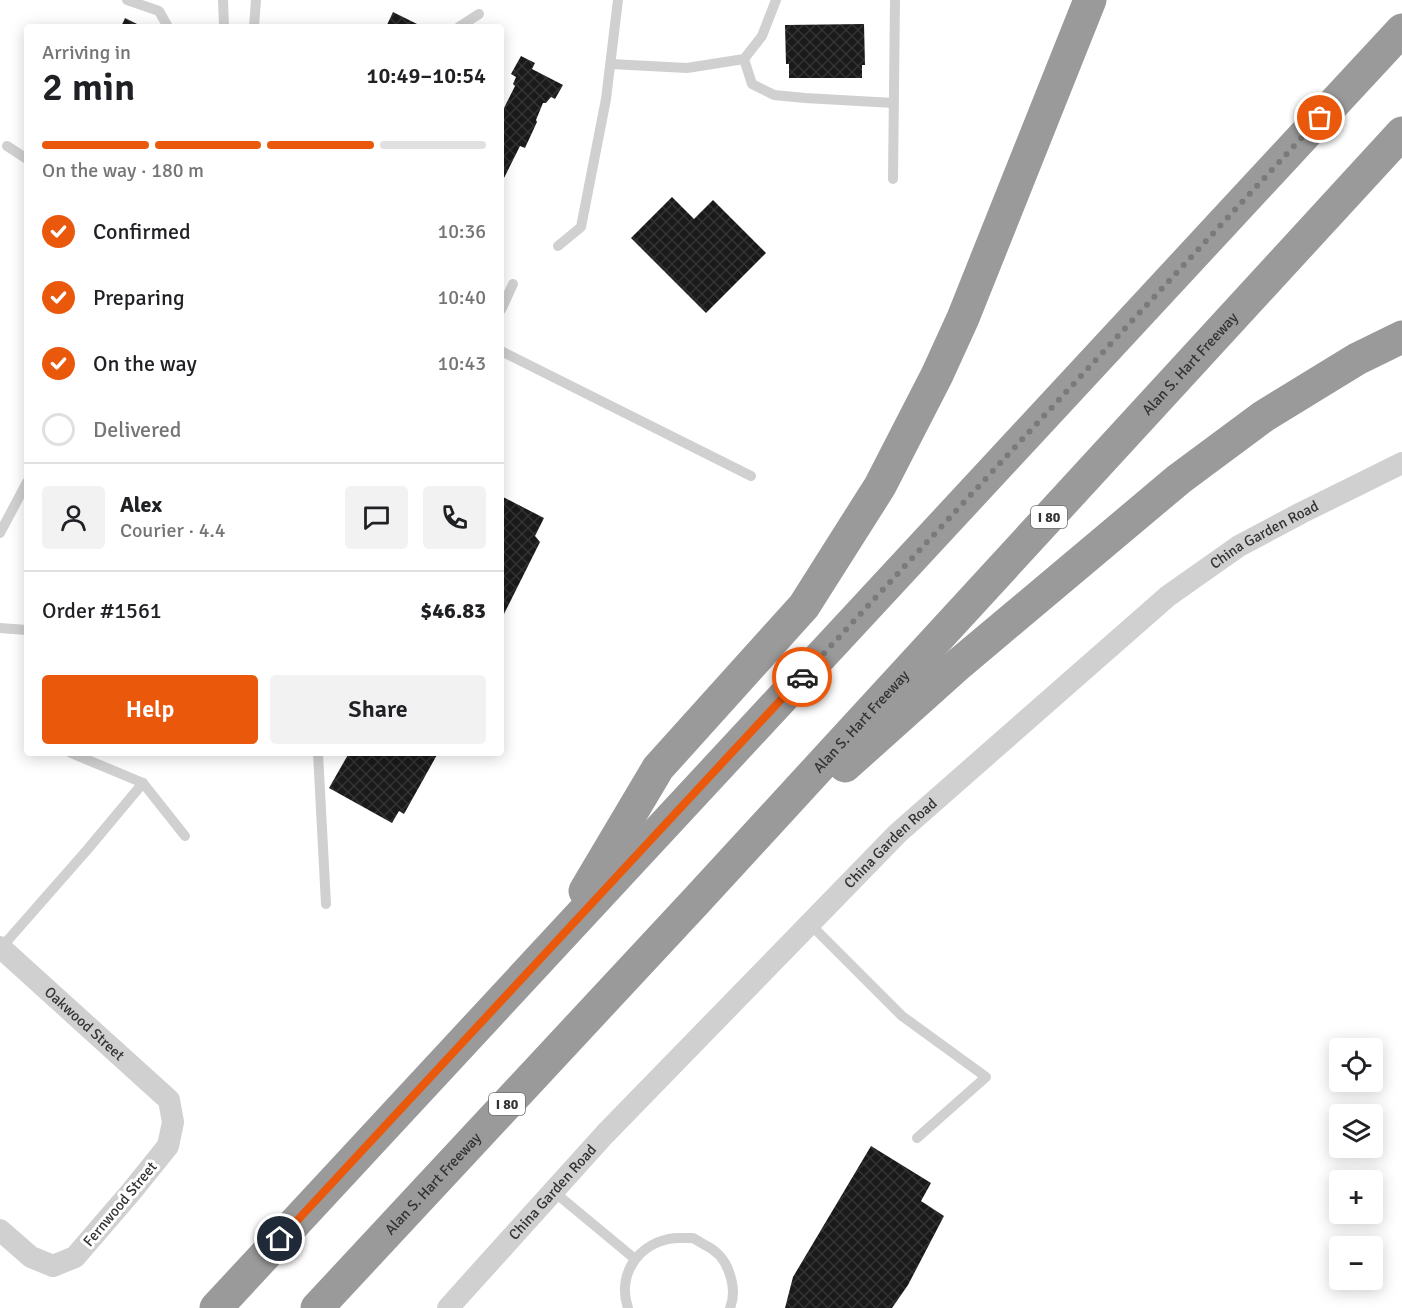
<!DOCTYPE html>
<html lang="en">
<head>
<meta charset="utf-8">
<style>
	:root { --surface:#fff; --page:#f2f2f2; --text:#202124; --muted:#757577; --line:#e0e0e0; --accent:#ea580c }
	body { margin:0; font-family:Signika,sans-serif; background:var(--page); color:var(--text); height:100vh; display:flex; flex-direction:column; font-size:22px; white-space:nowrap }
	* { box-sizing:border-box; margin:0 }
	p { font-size:20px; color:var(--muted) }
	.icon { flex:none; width:33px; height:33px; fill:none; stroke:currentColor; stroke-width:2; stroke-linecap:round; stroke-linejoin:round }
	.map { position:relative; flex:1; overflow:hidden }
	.details { position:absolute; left:24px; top:24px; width:480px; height:732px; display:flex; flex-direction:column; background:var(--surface); border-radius:6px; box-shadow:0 3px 15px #0003 }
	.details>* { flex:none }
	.buttons { position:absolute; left:1329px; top:1038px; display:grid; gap:12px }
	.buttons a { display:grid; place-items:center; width:54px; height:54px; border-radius:6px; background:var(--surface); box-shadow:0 3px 15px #0003; font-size:30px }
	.pin { position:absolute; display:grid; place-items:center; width:51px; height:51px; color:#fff; margin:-26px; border:3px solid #fff; border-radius:50%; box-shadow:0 2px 6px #0007 }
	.courier { position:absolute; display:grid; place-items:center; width:60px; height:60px; margin:-30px; border:4px solid #ea580c; border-radius:50%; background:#fff; color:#222; box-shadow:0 2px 8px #0007 }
	.head em { font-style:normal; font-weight:600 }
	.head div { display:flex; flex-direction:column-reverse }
	.head { display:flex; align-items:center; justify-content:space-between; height:102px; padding:0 18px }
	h1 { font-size:39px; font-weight:600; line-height:45px }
	.bar { display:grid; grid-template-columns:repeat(4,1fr); gap:9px 6px; align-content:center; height:72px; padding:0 18px }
	.bar i { height:8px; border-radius:4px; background:var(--line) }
	.bar .current { background:var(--accent) }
	.bar p { grid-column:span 4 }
	.line { display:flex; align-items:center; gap:15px; padding:0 18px; border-top:2px solid var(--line) }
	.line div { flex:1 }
	.round { display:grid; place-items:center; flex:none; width:63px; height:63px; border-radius:6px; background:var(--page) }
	ol { padding:0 18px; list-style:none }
	li { display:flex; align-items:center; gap:18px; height:66px }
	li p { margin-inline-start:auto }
	li .icon { padding:6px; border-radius:50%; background:var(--accent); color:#fff; stroke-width:4 }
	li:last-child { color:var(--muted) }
	li i { width:33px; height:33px; border:3px solid var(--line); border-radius:50% }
	.primary-button { display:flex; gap:12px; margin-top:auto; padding:12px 18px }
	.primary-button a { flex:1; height:69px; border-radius:6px; background:var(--accent); color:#fff; font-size:24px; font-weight:600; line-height:69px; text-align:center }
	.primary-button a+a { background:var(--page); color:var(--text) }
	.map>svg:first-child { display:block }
	.building { fill:url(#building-cross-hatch) }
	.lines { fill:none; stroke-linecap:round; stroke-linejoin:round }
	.lane { stroke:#d0d0d0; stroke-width:10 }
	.street { stroke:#d0d0d0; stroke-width:22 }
	.highway { stroke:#9a9a9a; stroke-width:33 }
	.done { stroke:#7a7a7a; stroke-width:6; stroke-dasharray:0 10.8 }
	.route { stroke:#ea580c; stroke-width:8 }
	.labels { text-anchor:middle; stroke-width:6; stroke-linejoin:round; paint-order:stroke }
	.shield { fill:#fff; stroke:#707070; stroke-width:1.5 }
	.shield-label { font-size:14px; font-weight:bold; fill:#333 }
	.street-label { font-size:15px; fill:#333; stroke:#fff }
</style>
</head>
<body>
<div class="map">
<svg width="1402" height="1308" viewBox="0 0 1402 1308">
	<defs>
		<pattern id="building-cross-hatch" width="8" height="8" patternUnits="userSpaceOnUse" patternTransform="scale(1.5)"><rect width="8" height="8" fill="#1a1a1a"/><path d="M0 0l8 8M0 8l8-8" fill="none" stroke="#333"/></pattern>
	</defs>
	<rect width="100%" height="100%" fill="#fff"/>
	<g class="building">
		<polygon points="393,12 423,27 386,27"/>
		<polygon points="125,18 143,27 121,27"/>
		<polygon points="864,24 865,65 862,65 862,78 789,78 789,64 786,64 785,25"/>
		<polygon points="521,56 535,63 532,69 563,85 555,99 551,97 546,103 543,103 536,120 537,122 525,148 520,146 503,180 501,179 501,114 515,86 513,84 516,77 511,74"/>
		<polygon points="672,197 694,219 713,200 766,253 706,313 631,238"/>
		<polygon points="501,496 544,518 535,536 540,542 501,620"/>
		<polygon points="349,753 438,753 404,814 399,811 392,823 329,788"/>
		<polygon points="871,1146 931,1183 921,1201 944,1216 908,1285 892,1308 785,1308 793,1277"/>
	</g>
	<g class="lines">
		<g class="lane">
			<polyline points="127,0 159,11 168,27"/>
			<polyline points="223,0 224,27"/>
			<polyline points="254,27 256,0"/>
			<polyline points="459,27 479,14"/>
			<polyline points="744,59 752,84 774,95 805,98 894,103"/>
			<polyline points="611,64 687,68 744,59 762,36 776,0"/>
			<polyline points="7,146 27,159"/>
			<polyline points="893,179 895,0"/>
			<polyline points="558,246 581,227 606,99 618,0"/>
			<polyline points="501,310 513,284"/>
			<polyline points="501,351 751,476"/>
			<polyline points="0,533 27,482"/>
			<polyline points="0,628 27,630"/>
			<polyline points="71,753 143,783 185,836"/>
			<polyline points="318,753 326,904"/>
			<polyline points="809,923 902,1016 986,1077 917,1138"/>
			<polyline points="1,948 87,850 143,783"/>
			<polyline points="553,1191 635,1259"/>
			<path d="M628,1308C615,1270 645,1236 683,1238C684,1238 692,1238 693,1238C697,1240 701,1243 705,1245C716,1250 725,1260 729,1272C733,1283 735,1296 730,1308"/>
		</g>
		<g class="street">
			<path id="s1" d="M0,947L169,1100L173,1122L168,1146L131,1192L75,1257L53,1266L31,1257L0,1230"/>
			<path id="s2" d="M448,1308L605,1134L898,833L1168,596L1239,546L1301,513L1402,463"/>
		</g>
		<g class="highway">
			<polyline points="845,766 960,663 1179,479 1264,416 1357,359 1402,337"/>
			<polyline points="585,891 658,768 804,606 880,486 937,375 963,318 1090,0"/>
			<polyline points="216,1308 1402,30"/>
			<path id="s3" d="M317,1308L697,900L1402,133"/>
		</g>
	</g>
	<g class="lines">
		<polyline class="done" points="802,677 1320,118"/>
		<polyline class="route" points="280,1239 802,677"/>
	</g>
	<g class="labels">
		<g class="shield">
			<rect x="1031" y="506" width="36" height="22" rx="4.5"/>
			<rect x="489" y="1093" width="36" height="22" rx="4.5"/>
		</g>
		<g class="shield-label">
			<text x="1049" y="522">I 80</text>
			<text x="507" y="1109">I 80</text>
		</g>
		<g class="street-label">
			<text dy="5" stroke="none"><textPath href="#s3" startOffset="1286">Alan S. Hart Freeway</textPath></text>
			<text dy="5" stroke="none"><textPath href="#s2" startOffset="1128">China Garden Road</textPath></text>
			<text dy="5" stroke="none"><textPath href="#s3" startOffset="800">Alan S. Hart Freeway</textPath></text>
			<text dy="5" stroke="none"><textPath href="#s2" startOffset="642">China Garden Road</textPath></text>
			<text dy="5" stroke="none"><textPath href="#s1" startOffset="114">Oakwood Street</textPath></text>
			<text dy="5" stroke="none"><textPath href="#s3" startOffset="170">Alan S. Hart Freeway</textPath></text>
			<text dy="5" stroke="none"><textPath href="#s2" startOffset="156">China Garden Road</textPath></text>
			<text transform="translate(120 1204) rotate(-50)" y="5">Fernwood Street</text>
		</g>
	</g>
</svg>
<div class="buttons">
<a><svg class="icon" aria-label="locate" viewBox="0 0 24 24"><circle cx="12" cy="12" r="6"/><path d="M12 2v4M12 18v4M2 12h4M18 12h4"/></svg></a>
<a><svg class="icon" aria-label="layers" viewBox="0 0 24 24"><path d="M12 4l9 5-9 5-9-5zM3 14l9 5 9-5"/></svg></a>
<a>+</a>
<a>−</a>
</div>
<div class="pin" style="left:1320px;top:118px;background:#ea580c"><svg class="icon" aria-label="bag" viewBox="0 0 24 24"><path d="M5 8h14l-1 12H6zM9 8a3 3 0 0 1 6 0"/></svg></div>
<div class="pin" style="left:280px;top:1239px;background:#1f2937"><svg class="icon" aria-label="home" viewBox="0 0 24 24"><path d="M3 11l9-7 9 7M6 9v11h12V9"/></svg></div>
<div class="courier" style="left:802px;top:677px"><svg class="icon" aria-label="car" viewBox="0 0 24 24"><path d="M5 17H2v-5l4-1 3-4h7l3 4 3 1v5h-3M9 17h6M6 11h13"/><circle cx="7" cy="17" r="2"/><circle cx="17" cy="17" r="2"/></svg></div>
<section class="details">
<div class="head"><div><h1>2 min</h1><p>Arriving in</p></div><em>10:49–10:54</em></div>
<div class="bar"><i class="current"></i><i class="current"></i><i class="current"></i><i></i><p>On the way · 180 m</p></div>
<ol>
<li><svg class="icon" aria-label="check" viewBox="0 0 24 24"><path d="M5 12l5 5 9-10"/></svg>Confirmed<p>10:36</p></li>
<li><svg class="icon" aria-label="check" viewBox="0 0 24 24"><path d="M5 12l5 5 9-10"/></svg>Preparing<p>10:40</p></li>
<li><svg class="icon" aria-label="check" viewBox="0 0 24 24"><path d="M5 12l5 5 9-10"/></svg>On the way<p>10:43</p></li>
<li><i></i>Delivered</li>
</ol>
<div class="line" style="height:108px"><a class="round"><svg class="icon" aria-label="person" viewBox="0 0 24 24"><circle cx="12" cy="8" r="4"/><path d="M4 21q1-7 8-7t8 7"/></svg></a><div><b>Alex</b><p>Courier · 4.4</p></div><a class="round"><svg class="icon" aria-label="chat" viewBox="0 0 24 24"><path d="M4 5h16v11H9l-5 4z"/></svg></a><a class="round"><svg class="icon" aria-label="phone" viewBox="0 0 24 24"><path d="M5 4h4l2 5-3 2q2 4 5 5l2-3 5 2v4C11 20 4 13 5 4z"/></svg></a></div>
<div class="line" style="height:78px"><div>Order #1561</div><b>$46.83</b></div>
<div class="primary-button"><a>Help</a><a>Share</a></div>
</section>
</div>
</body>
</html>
